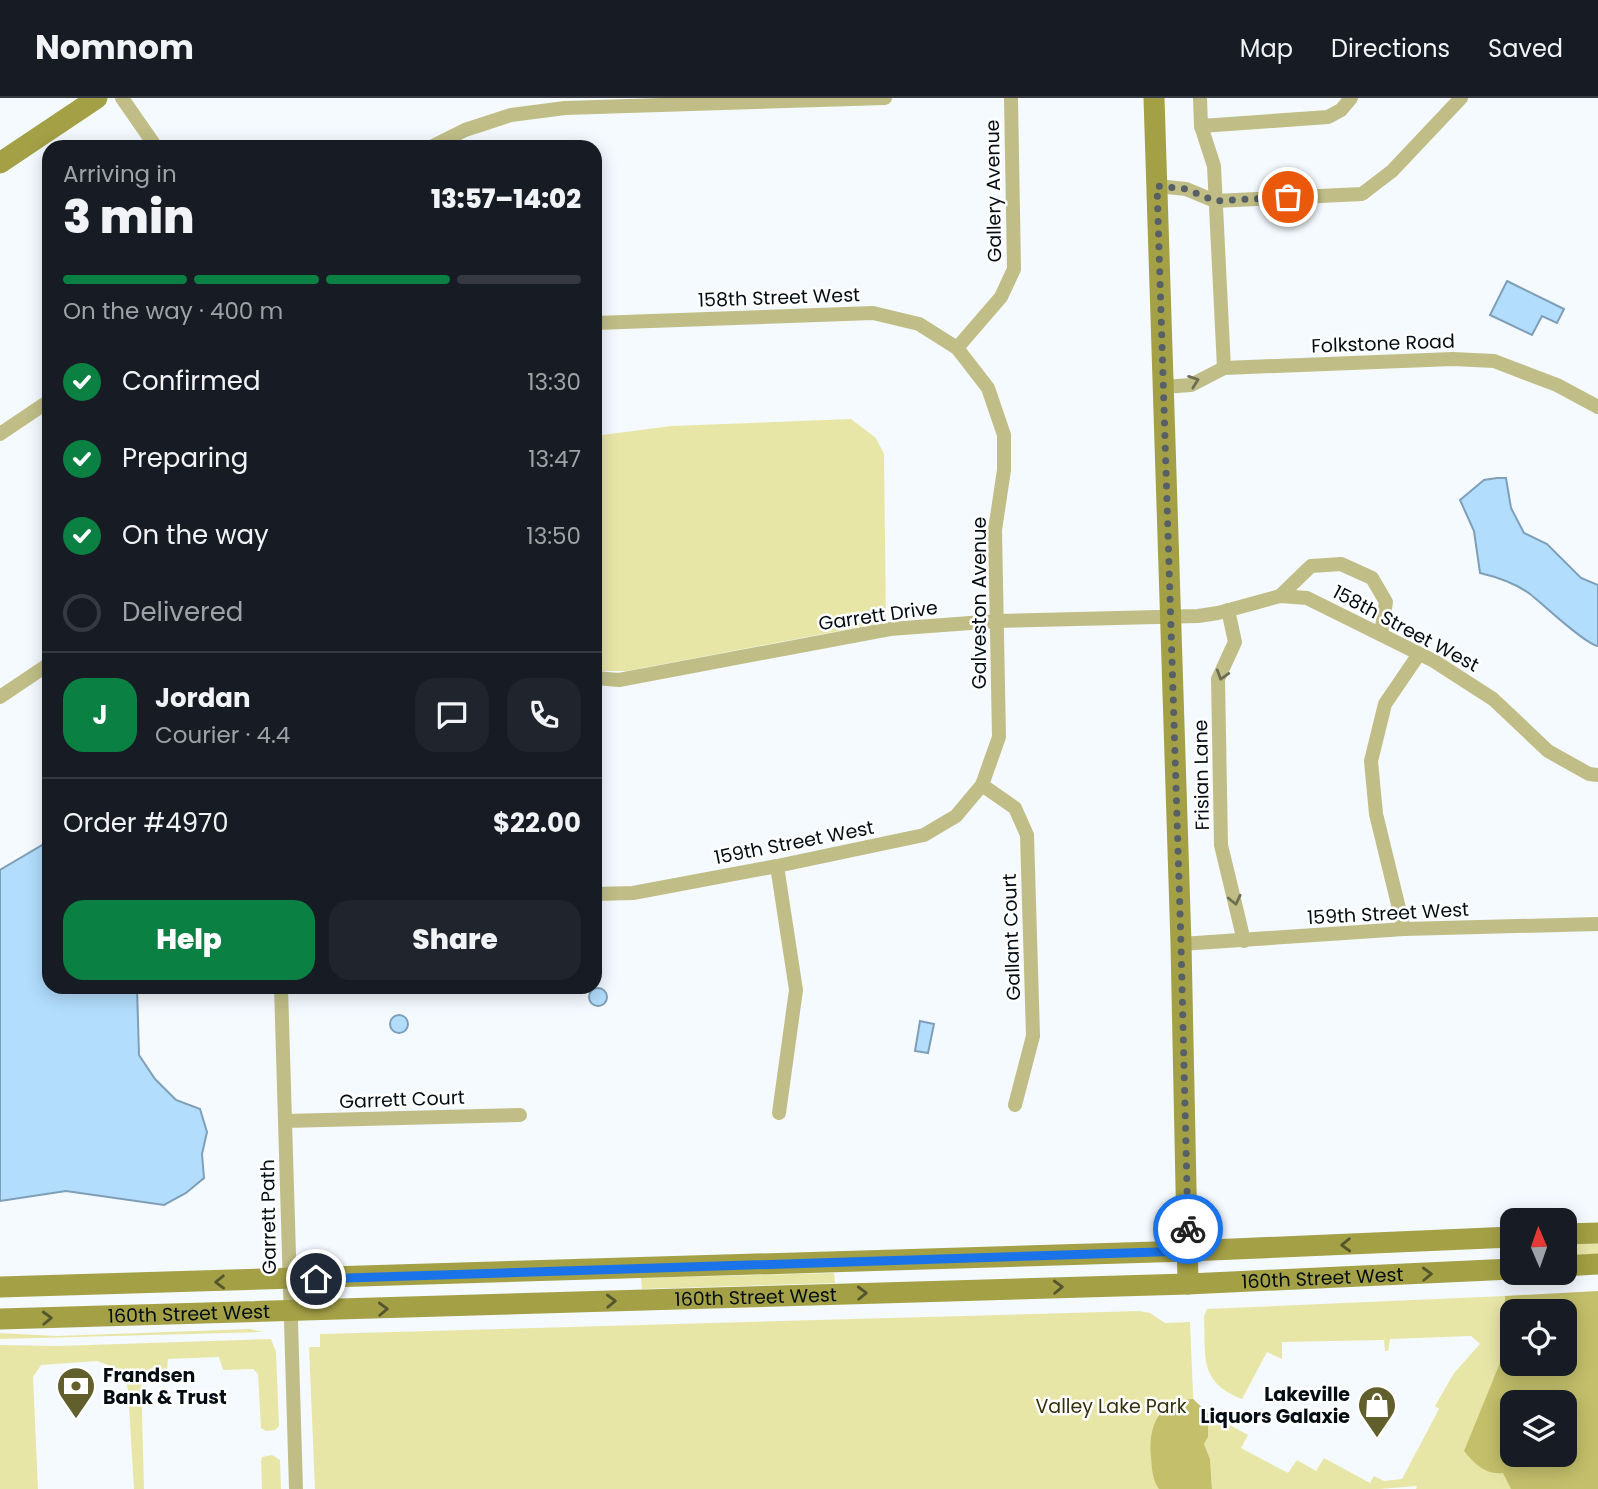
<!DOCTYPE html>
<html lang="en">
<head>
<meta charset="utf-8">
<style>
	:root { --surface:#171b24; --page:#20242c; --text:#f1f3f6; --muted:#9ea1a6; --line:#363941; --accent:#0b8043 }
	body { margin:0; font-family:Poppins,sans-serif; background:var(--page); color:var(--text); height:100vh; display:flex; flex-direction:column; font-size:26px; white-space:nowrap }
	* { box-sizing:border-box; margin:0 }
	p { font-size:23px; color:var(--muted) }
	.icon { flex:none; width:38px; height:38px; fill:none; stroke:currentColor; stroke-width:2; stroke-linecap:round; stroke-linejoin:round }
	.map { position:relative; flex:1; overflow:hidden }
	.panel { position:absolute; left:42px; top:42px; width:560px; height:854px; display:flex; flex-direction:column; background:var(--surface); border-radius:21px; box-shadow:0 4px 18px #0003 }
	.panel>* { flex:none }
	.needle { width:46px; rotate:358deg }
	.buttons { position:absolute; left:1500px; top:1110px; display:grid; gap:14px }
	.buttons a { display:grid; place-items:center; width:77px; height:77px; border-radius:14px; background:var(--surface); box-shadow:0 4px 18px #0003; font-size:35px }
	.pin { position:absolute; display:grid; place-items:center; width:60px; height:60px; color:#fff; margin:-30px; border:4px solid #fff; border-radius:50%; box-shadow:0 2px 7px #0007 }
	.courier { position:absolute; display:grid; place-items:center; width:70px; height:70px; margin:-35px; border:5px solid #1a73e8; border-radius:50%; background:#fff; color:#222; box-shadow:0 2px 9px #0007 }
	.overview em { font-style:normal; font-weight:800 }
	.overview div { display:flex; flex-direction:column-reverse }
	.overview { display:flex; align-items:center; justify-content:space-between; height:119px; padding:0 21px }
	h1 { font-size:46px; font-weight:800; line-height:52px }
	.bar { display:grid; grid-template-columns:repeat(4,1fr); gap:10px 7px; align-content:center; height:84px; padding:0 21px }
	.bar i { height:9px; border-radius:5px; background:var(--line) }
	.bar .current { background:var(--accent) }
	.bar p { grid-column:span 4 }
	.line { display:flex; align-items:center; gap:18px; padding:0 21px; border-top:2px solid var(--line) }
	.line div { flex:1 }
	.round { display:grid; place-items:center; flex:none; width:74px; height:74px; border-radius:21px; background:var(--page) }
	ol { padding:0 21px; list-style:none }
	li { display:flex; align-items:center; gap:21px; height:77px }
	li p { margin-inline-start:auto }
	li .icon { padding:7px; border-radius:50%; background:var(--accent); color:#fff; stroke-width:4 }
	li:last-child { color:var(--muted) }
	li i { width:38px; height:38px; border:4px solid var(--line); border-radius:50% }
	.action { display:flex; gap:14px; margin-top:auto; padding:14px 21px }
	.action a { flex:1; height:80px; border-radius:21px; background:var(--accent); color:#fff; font-size:28px; font-weight:800; line-height:80px; text-align:center }
	.action a+a { background:var(--page); color:var(--text) }
	header { display:flex; align-items:center; gap:42px; box-sizing:border-box; height:98px; padding:0 35px; background:var(--surface); border-bottom:2px solid var(--line) }
	header strong { font-size:33px }
	nav { display:flex; gap:38px; margin-inline-start:auto; font-size:24px }
	.map>svg:first-child { display:block }
	.green { fill:#e8e6a7; fill-rule:evenodd }
	.forest { fill:#c3bf6b; fill-rule:evenodd }
	.water { fill:#b2ddfd; stroke:#7e9fb7; stroke-width:2 }
	.lines { fill:none; stroke-linecap:round; stroke-linejoin:round }
	.street { stroke:#c0be86; stroke-width:14 }
	.secondary { stroke:#a4a046; stroke-width:21 }
	.oneway { stroke:#6b6e53 }
	.oneway2 { stroke:#54562d }
	.done { stroke:#576066; stroke-width:7; stroke-dasharray:0 12.6 }
	.route { stroke:#1a73e8; stroke-width:9 }
	.labels { text-anchor:middle; stroke-width:5; stroke-linejoin:round; paint-order:stroke }
	.street-label { font-size:19px; fill:#030d14; stroke:#fff }
	.poi-label { font-size:19px; font-weight:bold; fill:#030d14; stroke:#fff; text-anchor:start }
	.park-label { font-size:19px; fill:#33310c; stroke:#fff }
</style>
</head>
<body>
<header>
<strong>Nomnom</strong>
<nav><a>Map</a><a>Directions</a><a>Saved</a></nav>
</header>
<div class="map">
<svg width="1598" height="1391" viewBox="0 0 1598 1391">
	<rect width="100%" height="100%" fill="#f4faff"/>
	<g class="green">
		<polygon points="851,321 876,340 884,356 886,524 627,573 595,573 595,338 671,328"/>
		<polygon points="1598,1145 1598,1156 1565,1158 1565,1147"/>
		<polygon points="834,1175 835,1185 642,1191 641,1180"/>
		<path d="M1505,1198V1212L1598,1208V1391H1416L1417,1388L1379,1391H1212L1210,1361L1204,1346L1208,1339V1315L1248,1337L1241,1350L1288,1375L1297,1362L1316,1373L1324,1360L1370,1385L1374,1378L1384,1383L1402,1381L1439,1311L1435,1308L1454,1275L1480,1246L1471,1238L1390,1241L1388,1253H1385L1384,1242L1282,1244V1261L1267,1254L1242,1301C1198,1284 1206,1258 1204,1218L1207,1211ZM1512,1213H1564V1265H1512ZM1512,1304H1564V1356H1512Z"/>
		<polygon points="1139,1213 1150,1215 1165,1225 1190,1224 1197,1391 315,1391 309,1249 320,1249 320,1236"/>
		<polygon points="250,1231 263,1234 0,1241 0,1235 57,1238"/>
		<polygon points="271,1241 276,1254 279,1328 275,1332 266,1333 261,1330 258,1276 253,1271 223,1272 219,1259 168,1261 167,1272 141,1276 144,1391 134,1391 128,1292 126,1284 108,1267 97,1263 41,1267 33,1279 38,1391 0,1391 0,1247 58,1248"/>
		<polygon points="272,1357 280,1362 281,1391 262,1391 261,1363 262,1359"/>
	</g>
	<g class="forest">
		<path d="M1598,1193V1391H1511L1503,1375C1485,1377 1475,1366 1464,1353L1505,1253V1198ZM1512,1213H1564V1265H1512ZM1512,1304H1564V1356H1512Z"/>
		<path d="M1193,1301L1208,1315V1339L1204,1346L1210,1361L1212,1391H1159C1152,1382 1152,1370 1151,1359C1148,1328 1159,1302 1193,1301Z"/>
	</g>
	<g class="water">
		<polygon points="1507,183 1564,211 1557,225 1542,218 1532,237 1490,217"/>
		<path d="M1497,380H1506L1511,410L1524,435L1547,446L1581,480L1598,487V548C1586,547 1543,506 1530,496C1515,485 1497,479 1480,475L1474,433L1460,402L1484,382Z"/>
		<polygon points="49,743 49,889 137,889 139,957 155,981 176,1002 200,1011 207,1034 202,1056 204,1080 186,1095 164,1107 66,1093 0,1103 0,772"/>
		<circle cx="598" cy="899" r="9"/>
		<circle cx="399" cy="926" r="9"/>
		<polygon points="920,923 934,926 928,955 915,953"/>
	</g>
	<g class="lines">
		<g class="street">
			<polyline points="122,0 156,49"/>
			<polyline points="1200,0 1201,28 1214,68 1224,270"/>
			<polyline points="1201,28 1328,19 1341,12 1351,0"/>
			<polyline points="431,49 465,32 511,17 565,10 885,0"/>
			<polyline points="1157,88 1186,91 1215,103 1362,96 1392,73 1461,0"/>
			<polyline points="595,225 873,215 919,226 957,250 988,290 1004,337 1004,372 995,432 999,639 982,687 956,718 924,737 777,768 633,795 595,796"/>
			<polyline points="957,250 1001,199 1014,171 1011,0"/>
			<polyline points="1163,289 1191,287 1224,270 1453,261 1494,263 1557,287 1598,309"/>
			<polyline points="0,336 49,303"/>
			<polyline points="1280,498 1311,468 1341,466 1372,480 1386,504 1381,535"/>
			<polyline points="1228,512 1235,544 1218,581 1221,747 1244,843"/>
			<polyline points="595,580 619,582 890,531 997,523 1198,518 1218,515 1280,498 1307,500 1434,563 1493,601 1548,653 1589,676 1598,677"/>
			<polyline points="0,599 49,566"/>
			<polyline points="982,687 1015,710 1027,737 1033,938 1015,1007"/>
			<polyline points="777,768 796,892 779,1015"/>
			<polyline points="1404,831 1376,716 1371,663 1385,606 1419,556"/>
			<polyline points="1181,846 1404,831 1598,826"/>
			<polyline points="281,889 296,1391"/>
			<polyline points="285,1023 520,1017"/>
		</g>
		<g class="secondary">
			<polyline points="1154,0 1181,846 1188,1186"/>
			<polyline points="0,65 97,0"/>
			<polyline points="1564,1136 1598,1135"/>
			<polyline points="1564,1168 1598,1166"/>
			<polyline points="0,1189 1188,1153 1512,1139"/>
			<path id="s1" d="M0,1221L1188,1186L1512,1171"/>
		</g>
	</g>
	<defs><path id="oneway-chevron" d="M-2-3.5L2.5 0L-2 3.5" fill="none" stroke-width="1.6" stroke-linecap="round" stroke-linejoin="round" transform="scale(1.75)"/></defs>
	<g class="oneway">
		<use href="#oneway-chevron" transform="translate(1194 283) rotate(-20)"/>
		<use href="#oneway-chevron" transform="translate(1222 577) rotate(107)"/>
		<use href="#oneway-chevron" transform="translate(1235 802) rotate(77)"/>
	</g>
	<g class="oneway2">
		<use href="#oneway-chevron" transform="translate(1346 1147) rotate(178)"/>
		<use href="#oneway-chevron" transform="translate(1427 1176) rotate(-2)"/>
		<use href="#oneway-chevron" transform="translate(220 1184) rotate(179)"/>
		<use href="#oneway-chevron" transform="translate(1058 1189) rotate(-2)"/>
		<use href="#oneway-chevron" transform="translate(862 1195) rotate(-2)"/>
		<use href="#oneway-chevron" transform="translate(611 1203) rotate(-2)"/>
		<use href="#oneway-chevron" transform="translate(383 1211) rotate(-2)"/>
		<use href="#oneway-chevron" transform="translate(47 1220) rotate(-2)"/>
	</g>
	<g class="lines">
		<polyline class="done" points="1188,1131 1181,846 1157,88 1186,91 1215,103 1288,99"/>
		<polyline class="route" points="316,1181 1188,1153 1188,1131"/>
	</g>
	<defs>
		<symbol id="bank-pin" viewBox="-11 -11 22 30"><path d="M0 17L-7.5 6A9.5 9.5 0 1 1 7.5 6Z" fill="#615f2c" stroke="#fff"/><path d="M-6-4H6V4H-6ZM0-2.3a2.3 2.3 0 1 0 0 4.6a2.3 2.3 0 1 0 0-4.6Z" fill="#fff"/></symbol>
		<symbol id="shop-pin" viewBox="-11 -11 22 30"><path d="M0 17L-7.5 6A9.5 9.5 0 1 1 7.5 6Z" fill="#615f2c" stroke="#fff"/><path d="M-5-2.5h2.3a2.7 3.5 0 0 1 5.4 0H5L5.5 6h-11ZM-1.5-2.5h3a1.5 2.3 0 0 0-3 0Z" fill="#fff"/></symbol>
	</defs>
	<g fill-rule="evenodd">
		<use href="#bank-pin" x="54" y="1266" width="44" height="60"/>
		<use href="#shop-pin" x="1355" y="1285" width="44" height="60"/>
	</g>
	<g class="labels">
		<g class="street-label">
			<text transform="translate(993 93) rotate(-91)" y="7">Gallery Avenue</text>
			<text transform="translate(779 199) rotate(-2)" y="7">158th Street West</text>
			<text transform="translate(1383 245) rotate(-2)" y="7">Folkstone Road</text>
			<text transform="translate(979 505) rotate(-90)" y="7">Galveston Avenue</text>
			<text transform="translate(878 517) rotate(-8)" y="7">Garrett Drive</text>
			<text transform="translate(1406 530) rotate(28)" y="7">158th Street West</text>
			<text transform="translate(1201 677) rotate(-91)" y="7">Frisian Lane</text>
			<text transform="translate(794 744) rotate(-11)" y="7">159th Street West</text>
			<text transform="translate(1388 815) rotate(-3)" y="7">159th Street West</text>
			<text transform="translate(1011 839) rotate(-92)" y="7">Gallant Court</text>
			<text transform="translate(402 1001) rotate(-2)" y="7">Garrett Court</text>
			<text transform="translate(268 1119) rotate(-91)" y="7">Garrett Path</text>
			<text dy="7" stroke="none"><textPath href="#s1" startOffset="1323">160th Street West</textPath></text>
			<text dy="7" stroke="none"><textPath href="#s1" startOffset="756">160th Street West</textPath></text>
			<text dy="7" stroke="none"><textPath href="#s1" startOffset="189">160th Street West</textPath></text>
		</g>
		<g class="poi-label">
			<text x="103" y="1284">Frandsen<tspan x="103" dy="22">Bank &amp; Trust</tspan></text>
			<text x="1350" y="1303" text-anchor="end">Lakeville<tspan x="1350" dy="22">Liquors Galaxie</tspan></text>
		</g>
		<g class="park-label">
			<text x="1111" y="1315">Valley Lake Park</text>
		</g>
	</g>
</svg>
<div class="buttons">
<a><svg class="needle" viewBox="-14 -14 28 28"><path d="M0-13l5 13h-10z" fill="#e53935"/><path d="M0 13l5-13h-10z" fill="#9ea1a6"/></svg></a>
<a><svg class="icon" aria-label="locate" viewBox="0 0 24 24"><circle cx="12" cy="12" r="6"/><path d="M12 2v4M12 18v4M2 12h4M18 12h4"/></svg></a>
<a><svg class="icon" aria-label="layers" viewBox="0 0 24 24"><path d="M12 4l9 5-9 5-9-5zM3 14l9 5 9-5"/></svg></a>
</div>
<div class="pin" style="left:1288px;top:99px;background:#ea580c"><svg class="icon" aria-label="bag" viewBox="0 0 24 24"><path d="M5 8h14l-1 12H6zM9 8a3 3 0 0 1 6 0"/></svg></div>
<div class="pin" style="left:316px;top:1181px;background:#1f2937"><svg class="icon" aria-label="home" viewBox="0 0 24 24"><path d="M3 11l9-7 9 7M6 9v11h12V9"/></svg></div>
<div class="courier" style="left:1188px;top:1131px"><svg class="icon" aria-label="bike" viewBox="0 0 24 24"><circle cx="6" cy="16" r="4"/><circle cx="18" cy="16" r="4"/><path d="M6 16l4-8h5l3 8M10 8l3 8H6M13 5h3"/></svg></div>
<section class="panel">
<div class="overview"><div><h1>3 min</h1><p>Arriving in</p></div><em>13:57–14:02</em></div>
<div class="bar"><i class="current"></i><i class="current"></i><i class="current"></i><i></i><p>On the way · 400 m</p></div>
<ol>
<li><svg class="icon" aria-label="check" viewBox="0 0 24 24"><path d="M5 12l5 5 9-10"/></svg>Confirmed<p>13:30</p></li>
<li><svg class="icon" aria-label="check" viewBox="0 0 24 24"><path d="M5 12l5 5 9-10"/></svg>Preparing<p>13:47</p></li>
<li><svg class="icon" aria-label="check" viewBox="0 0 24 24"><path d="M5 12l5 5 9-10"/></svg>On the way<p>13:50</p></li>
<li><i></i>Delivered</li>
</ol>
<div class="line" style="height:126px"><b class="round" style="background:var(--accent);color:#fff">J</b><div><b>Jordan</b><p>Courier · 4.4</p></div><a class="round"><svg class="icon" aria-label="chat" viewBox="0 0 24 24"><path d="M4 5h16v11H9l-5 4z"/></svg></a><a class="round"><svg class="icon" aria-label="phone" viewBox="0 0 24 24"><path d="M5 4h4l2 5-3 2q2 4 5 5l2-3 5 2v4C11 20 4 13 5 4z"/></svg></a></div>
<div class="line" style="height:91px"><div>Order #4970</div><b>$22.00</b></div>
<div class="action"><a>Help</a><a>Share</a></div>
</section>
</div>
</body>
</html>
